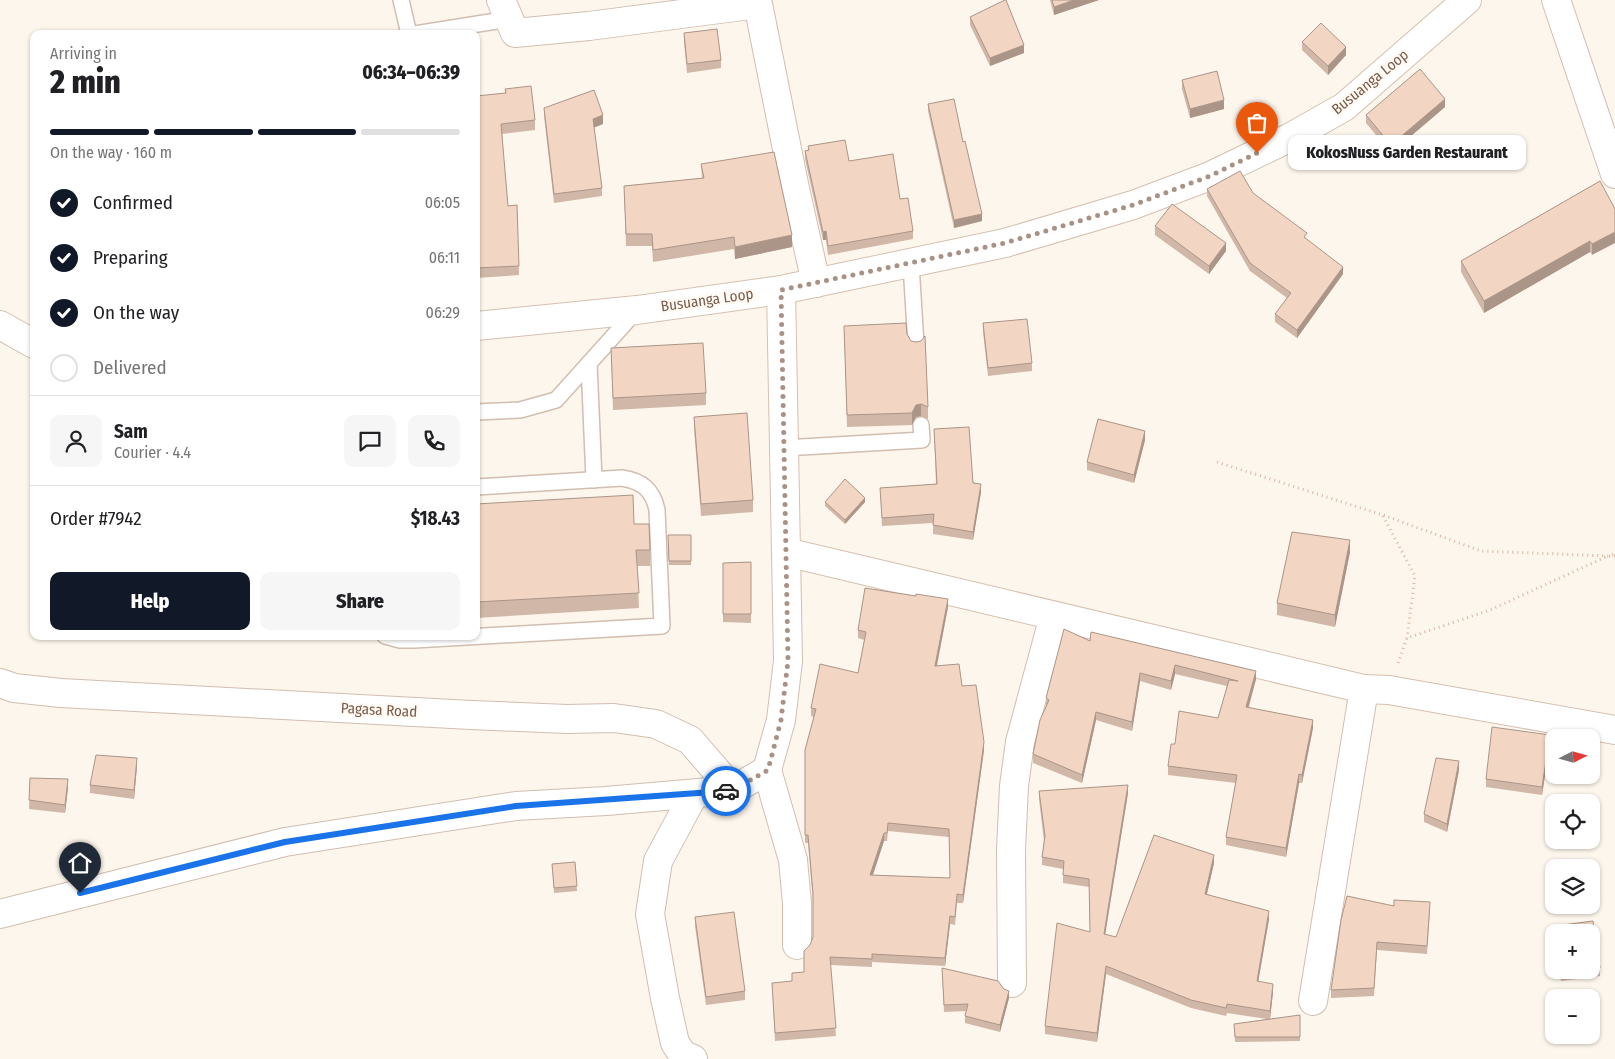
<!DOCTYPE html>
<html lang="en">
<head>
<meta charset="utf-8">
<style>
	:root { --surface:#fff; --page:#f6f6f6; --text:#202124; --muted:#757577; --line:#e0e0e0; --accent:#111827 }
	body { margin:0; font-family:"Fira Sans Condensed",sans-serif; background:var(--page); color:var(--text); height:100vh; display:flex; flex-direction:column; font-size:19px; white-space:nowrap }
	* { box-sizing:border-box; margin:0 }
	p { font-size:16px; color:var(--muted) }
	.icon { flex:none; width:28px; height:28px; fill:none; stroke:currentColor; stroke-width:2; stroke-linecap:round; stroke-linejoin:round }
	.map { position:relative; flex:1; overflow:hidden }
	.side { position:absolute; left:30px; top:30px; width:450px; height:610px; display:flex; flex-direction:column; background:var(--surface); border-radius:10px; box-shadow:0 1px 4px #0004 }
	.side>* { flex:none }
	.needle { width:32px; rotate:84deg }
	.controls { position:absolute; left:1545px; top:729px; display:grid; gap:10px }
	.controls a { display:grid; place-items:center; width:55px; height:55px; border-radius:10px; background:var(--surface); box-shadow:0 1px 4px #0004; font-size:25px }
	.pin { position:absolute; display:grid; place-items:center; width:42px; height:42px; color:#fff; margin:-51px -21px; border-radius:50% 50% 50% 0; rotate:-45deg; box-shadow:0 0 5px #0007 }
	.pin .icon { rotate:45deg }
	.courier { position:absolute; display:grid; place-items:center; width:50px; height:50px; margin:-25px; border:4px solid #1a73e8; border-radius:50%; background:#fff; color:#222; box-shadow:0 1px 6px #0007 }
	.bubble { position:absolute; height:35px; border-radius:10px; background:var(--surface); box-shadow:0 1px 4px #0004; font-size:16px; font-weight:800; line-height:35px; text-align:center }
	.head em { font-style:normal; font-weight:800 }
	.head div { display:flex; flex-direction:column-reverse }
	.head { display:flex; align-items:center; justify-content:space-between; height:85px; padding:0 20px }
	h1 { font-size:32px; font-weight:800; line-height:38px }
	.bar { display:grid; grid-template-columns:repeat(4,1fr); gap:8px 5px; align-content:center; height:60px; padding:0 20px }
	.bar i { height:6px; border-radius:4px; background:var(--line) }
	.bar .active { background:var(--accent) }
	.bar p { grid-column:span 4 }
	.line { display:flex; align-items:center; gap:12px; padding:0 20px; border-top:1px solid var(--line) }
	.line div { flex:1 }
	.round { display:grid; place-items:center; flex:none; width:52px; height:52px; border-radius:10px; background:var(--page) }
	ol { padding:0 20px; list-style:none }
	li { display:flex; align-items:center; gap:15px; height:55px }
	li p { margin-inline-start:auto }
	li .icon { padding:5px; border-radius:50%; background:var(--accent); color:#fff; stroke-width:4 }
	li:last-child { color:var(--muted) }
	li i { width:28px; height:28px; border:2px solid var(--line); border-radius:50% }
	.action { display:flex; gap:10px; margin-top:auto; padding:10px 20px }
	.action a { flex:1; height:58px; border-radius:10px; background:var(--accent); color:#fff; font-size:20px; font-weight:800; line-height:58px; text-align:center }
	.action a+a { background:var(--page); color:var(--text) }
	.map>svg:first-child { display:block }
	.lines { fill:none; stroke-linecap:round; stroke-linejoin:round }
	.service-casing { stroke:#d1beb0; stroke-width:18 }
	.minor-casing { stroke:#d1beb0; stroke-width:30 }
	.tertiary-casing { stroke:#d1beb0; stroke-width:30 }
	.secondary-casing { stroke:#d6c0b0; stroke-width:30 }
	.path { stroke:#d9b8a5; stroke-width:3; stroke-dasharray:1 4; stroke-linecap:butt }
	.service { stroke:#fff; stroke-width:15 }
	.minor { stroke:#fff; stroke-width:28 }
	.tertiary { stroke:#fff; stroke-width:28 }
	.secondary { stroke:#fff; stroke-width:28 }
	.wall { fill:#d1b7a8; fill-rule:evenodd }
	.shaded-wall { fill:#aa9588 }
	.building { fill:#f3d5c3; stroke:#aa9588; fill-rule:evenodd }
	.done { stroke:#a89285; stroke-width:5; stroke-dasharray:0 9 }
	.route { stroke:#1a73e8; stroke-width:6 }
	.labels { text-anchor:middle; stroke-width:5; stroke-linejoin:round; paint-order:stroke }
	.street-label { font-size:15px; fill:#7a5c4d; stroke:#fffaf3 }
</style>
</head>
<body>
<div class="map">
<svg width="1615" height="1059" viewBox="0 0 1615 1059">
	<rect width="100%" height="100%" fill="#fdf6ec"/>
	<g class="lines">
		<defs>
			<g id="service">
				<polyline points="401,0 409,34"/>
				<polyline points="415,34 509,19"/>
				<polyline points="911,264 916,345"/>
				<polyline points="589,363 594,480"/>
				<polyline points="476,412 520,410 556,400 636,311"/>
				<polyline points="784,448 922,440 921,425"/>
				<path d="M385,636L400,640H414L662,626L657,510C653,490 642,481 622,478L476,487"/>
			</g>
			<g id="minor">
				<polyline points="501,0 515,33 589,26 758,4 794,184 816,283"/>
				<polyline points="1556,0 1615,174"/>
				<polyline points="0,683 14,688 61,693 471,715 567,719 614,718 656,724 690,740 733,790"/>
				<polyline points="767,770 793,860 797,903 797,945"/>
				<polyline points="1012,983 1011,850 1014,786 1020,742 1054,616"/>
				<polyline points="1313,1001 1364,689"/>
				<polyline points="693,1059 683,1055 675,1043 665,998 650,914 658,861 694,794"/>
			</g>
			<polyline id="tertiary" points="0,914 285,842 516,806 606,801 733,790 767,770 781,720 788,661 786,552"/>
			<g id="secondary">
				<polyline points="781,290 786,552 1364,689 1389,690 1615,730"/>
				<polyline points="0,325 34,344"/>
				<polyline points="476,326 637,310 781,290 1005,243 1133,205 1210,176 1289,138 1344,107 1467,0"/>
			</g>
		</defs>
		<use href="#service" class="service-casing"/>
		<use href="#minor" class="minor-casing"/>
		<use href="#tertiary" class="tertiary-casing"/>
		<use href="#secondary" class="secondary-casing"/>
		<g class="path">
			<polyline points="1217,462 1383,515 1481,551 1608,556 1615,554"/>
			<polyline points="1383,516 1415,576 1407,638"/>
			<polyline points="1398,663 1407,638 1490,610 1608,556 1615,556"/>
		</g>
		<use href="#service" class="service"/>
		<use href="#minor" class="minor"/>
		<use href="#tertiary" class="tertiary"/>
		<use href="#secondary" class="secondary"/>
	</g>
	<g class="wall">
		<polygon points="1050,0 1099,0 1054,15"/>
		<polygon points="970,17 1024,53 990,66 970,25"/>
		<polygon points="684,33 721,60 721,68 687,73 684,42"/>
		<polygon points="1302,42 1346,55 1328,75 1302,50"/>
		<polygon points="1182,80 1224,109 1190,118 1182,89"/>
		<polygon points="505,89 535,120 535,130 502,134 508,206 517,205 519,275 476,278 476,96 505,94"/>
		<polygon points="928,104 963,142 982,221 954,228 928,111"/>
		<polygon points="1445,107 1391,153 1366,123 1366,115"/>
		<polygon points="544,108 603,124 594,127 602,188 602,196 554,203 544,116"/>
		<polygon points="808,146 849,161 900,199 913,231 913,239 828,255 826,240 823,240 805,159 805,151 808,150"/>
		<polygon points="701,164 792,247 735,259 734,249 653,262 652,246 626,246 624,186 702,178"/>
		<polygon points="1600,181 1592,255 1590,252 1484,313 1461,272 1461,261"/>
		<polygon points="1207,189 1253,193 1307,239 1343,274 1297,338 1275,322 1275,314 1287,298 1250,271 1207,196"/>
		<polygon points="1155,226 1226,251 1209,274 1155,235"/>
		<polygon points="983,323 1032,363 1032,371 988,376 983,332"/>
		<polygon points="844,326 907,334 928,407 928,419 921,416 916,417 912,425 847,427"/>
		<polygon points="611,348 706,393 706,405 613,410"/>
		<polygon points="694,417 753,500 753,512 701,516 694,429"/>
		<polygon points="934,429 981,492 973,540 933,534 933,523 882,526 880,488 936,484"/>
		<polygon points="1145,440 1134,483 1087,470 1087,462"/>
		<polygon points="825,502 865,502 845,524 825,506"/>
		<polygon points="476,504 634,524 650,550 650,566 637,566 639,608 476,618"/>
		<polygon points="668,535 691,535 691,565 669,565"/>
		<polygon points="1350,552 1335,627 1277,615 1277,603"/>
		<polygon points="751,562 751,623 723,622 723,563"/>
		<path d="M948,607L937,666L962,686L984,750L963,903H957L955,925L950,924L945,966L872,962V967L830,965L836,1036L775,1041L772,983L792,981V973L804,972L813,937V902L808,843H805V750L814,717L811,716V708L858,673L864,640L858,638V630ZM888,831L949,837L950,878L873,875L884,841H887Z"/>
		<polygon points="1090,641 1256,679 1249,707 1313,728 1302,783 1299,783 1286,857 1226,845 1226,837 1236,783 1168,775 1168,766 1175,744 1218,718 1227,686 1175,674 1171,690 1140,681 1132,731 1096,720 1082,783 1033,763 1033,754 1046,706 1046,698"/>
		<polygon points="1550,743 1542,795 1486,787 1486,779"/>
		<polygon points="137,766 134,799 90,793 90,785"/>
		<polygon points="1459,770 1447,832 1424,822 1424,814"/>
		<polygon points="30,778 68,788 65,813 29,809"/>
		<polygon points="1039,791 1128,793 1105,934 1116,937 1214,863 1207,894 1269,919 1258,981 1273,992 1270,1019 1300,1015 1300,1041 1235,1042 1234,1024 1267,1019 1227,1013 1226,1016 1191,1008 1106,974 1097,1042 1045,1034 1045,1026 1090,932 1089,887 1063,883 1063,869 1042,865 1042,857 1044,841 1039,799"/>
		<polygon points="575,862 577,891 554,893 552,864"/>
		<polygon points="1394,906 1430,910 1427,954 1377,950 1374,996 1331,998 1331,990"/>
		<polygon points="695,917 745,991 745,1000 706,1005 695,926"/>
		<polygon points="1593,921 1600,968 1600,976 1561,981 1560,970 1591,970 1591,932 1555,932 1555,926"/>
		<polygon points="942,968 1009,998 1000,1032 965,1023 965,1016 967,1011 944,1012"/>
	</g>
	<g class="shaded-wall">
		<polygon points="1074,0 1099,0 1054,15 1054,7"/>
		<polygon points="1024,45 1024,53 990,66 990,58"/>
		<polygon points="1346,47 1346,55 1328,75 1328,66"/>
		<polygon points="1445,99 1445,107 1391,153 1391,145"/>
		<polygon points="1224,100 1224,109 1190,118 1190,109"/>
		<polygon points="603,115 603,124 593,128 593,119"/>
		<polygon points="982,214 982,221 954,228 954,220"/>
		<polygon points="826,231 826,240 823,240 823,232"/>
		<polygon points="1615,232 1615,243 1592,255 1592,244"/>
		<polygon points="792,235 792,247 735,259 735,247"/>
		<polygon points="1590,241 1590,252 1484,313 1484,301"/>
		<polygon points="1226,243 1226,251 1209,274 1209,266"/>
		<polygon points="1343,267 1343,274 1297,338 1297,330"/>
		<polygon points="921,404 921,416 916,417 912,425 912,413 916,405"/>
		<polygon points="1145,431 1145,440 1134,483 1134,475"/>
		<polygon points="981,484 981,492 973,540 973,532"/>
		<polygon points="865,498 865,502 845,524 845,520"/>
		<polygon points="1350,540 1350,552 1335,627 1335,615"/>
		<polygon points="948,599 948,607 935,674 935,666"/>
		<polygon points="1175,665 1175,674 1171,690 1171,681"/>
		<polygon points="1256,671 1256,679 1246,715 1246,707"/>
		<polygon points="1140,673 1140,681 1132,731 1132,722"/>
		<polygon points="1096,712 1096,720 1082,783 1082,775"/>
		<polygon points="1313,720 1313,728 1302,783 1302,775"/>
		<polygon points="1550,735 1550,743 1542,795 1542,787"/>
		<polygon points="984,742 984,750 963,903 963,895"/>
		<polygon points="137,758 137,766 134,799 134,790"/>
		<polygon points="1459,761 1459,770 1447,832 1447,824"/>
		<polygon points="1299,774 1299,783 1286,857 1286,848"/>
		<polygon points="68,779 68,788 65,813 65,805"/>
		<polygon points="1128,785 1128,793 1104,942 1104,934"/>
		<polygon points="884,833 884,841 870,883 870,875"/>
		<polygon points="1214,855 1214,863 1205,902 1205,894"/>
		<polygon points="1269,911 1269,919 1257,989 1257,981"/>
		<polygon points="950,916 950,924 945,966 945,958"/>
		<polygon points="1106,966 1106,974 1097,1042 1097,1033"/>
		<polygon points="1273,984 1273,992 1270,1019 1270,1011"/>
		<polygon points="1009,991 1009,998 1000,1032 1000,1025"/>
	</g>
	<g class="building">
		<polygon points="1005,0 1006,0 1024,45 990,58 970,17"/>
		<polygon points="1052,0 1074,0 1054,7"/>
		<polygon points="1321,23 1346,47 1328,66 1302,42"/>
		<polygon points="717,29 721,60 687,64 684,33"/>
		<polygon points="1420,69 1445,99 1391,145 1366,115"/>
		<polygon points="1217,71 1224,100 1190,109 1182,80"/>
		<polygon points="531,86 535,120 501,124 508,206 517,205 519,266 476,268 476,96 506,93 505,89"/>
		<polygon points="594,90 603,115 593,119 602,188 554,194 544,108"/>
		<polygon points="954,99 963,142 965,141 982,214 954,220 928,104"/>
		<polygon points="845,140 849,161 893,154 900,199 908,198 913,231 828,246 826,231 823,232 805,151 809,150 808,146"/>
		<polygon points="774,152 792,235 735,247 734,237 653,250 652,234 626,234 624,186 704,178 701,164"/>
		<polygon points="1240,171 1253,193 1307,233 1304,237 1343,267 1297,330 1275,314 1291,293 1250,263 1207,189"/>
		<polygon points="1600,181 1615,209 1615,232 1592,244 1590,241 1484,301 1461,261"/>
		<polygon points="1172,204 1226,243 1209,266 1155,226"/>
		<polygon points="1027,319 1032,363 988,368 983,323"/>
		<polygon points="906,323 907,334 911,341 916,342 921,341 925,336 928,407 921,404 916,405 912,413 847,415 844,326"/>
		<polygon points="703,343 706,393 613,398 611,348"/>
		<polygon points="747,413 753,500 701,504 694,417"/>
		<polygon points="1098,419 1145,431 1134,475 1087,462"/>
		<polygon points="969,427 973,483 981,484 973,532 933,525 934,514 882,518 880,488 937,484 934,429"/>
		<polygon points="845,479 865,498 845,520 825,502"/>
		<polygon points="633,495 634,524 649,524 650,550 636,550 639,593 476,602 476,504"/>
		<polygon points="1292,532 1350,540 1335,615 1277,603"/>
		<polygon points="668,535 691,535 691,561 669,561"/>
		<polygon points="751,562 751,614 723,614 723,563"/>
		<path d="M865,588L916,596V594L948,599L935,666L959,664L962,686L976,685L984,742L963,895L957,894L955,917L950,916L945,958L872,954V959L830,957L836,1028L775,1033L772,983L792,981V973L804,972V951L810,945L813,937V893L808,835H805V750L816,709L811,708L820,664L858,673L866,632L858,630ZM888,823L949,829L950,878L870,875L884,833H887Z"/>
		<polygon points="1064,629 1090,641 1091,632 1256,671 1246,707 1313,720 1302,775 1299,774 1286,848 1226,837 1237,775 1168,766 1171,744 1175,744 1179,711 1218,718 1229,680 1238,681 1175,665 1171,681 1140,673 1132,722 1096,712 1082,775 1033,754 1040,720 1049,700 1046,698"/>
		<polygon points="1492,727 1550,735 1542,787 1486,779"/>
		<polygon points="96,755 137,758 134,790 90,785"/>
		<polygon points="1436,758 1459,761 1447,824 1424,814"/>
		<polygon points="30,778 68,779 65,805 29,800"/>
		<polygon points="1128,785 1104,934 1116,937 1154,835 1214,855 1205,894 1269,911 1257,981 1273,984 1270,1011 1227,1004 1226,1008 1191,1000 1106,966 1097,1033 1045,1026 1057,923 1090,932 1089,879 1063,875 1064,861 1042,857 1045,836 1039,791"/>
		<polygon points="575,862 577,886 554,888 552,864"/>
		<polygon points="1347,896 1394,906 1394,900 1430,902 1427,946 1377,942 1374,988 1331,990 1341,920"/>
		<polygon points="734,912 745,991 706,997 695,917"/>
		<polygon points="1593,921 1600,968 1591,969 1591,932 1556,932 1555,926"/>
		<polygon points="942,968 998,981 1004,989 1009,991 1000,1025 965,1016 968,1004 944,1005"/>
		<polygon points="1561,970 1582,970 1561,973"/>
		<polygon points="1300,1015 1300,1037 1235,1037 1234,1024"/>
	</g>
	<g class="lines">
		<polyline class="done" points="726,791 733,790 768,770 781,720 788,661 781,290 1005,243 1133,205 1210,176 1257,153"/>
		<polyline class="route" points="80,893 285,842 516,806 726,791"/>
	</g>
	<g class="labels">
		<g class="street-label">
			<text transform="translate(1370 82) rotate(-39)" y="5">Busuanga Loop</text>
			<text transform="translate(707 300) rotate(-8)" y="5">Busuanga Loop</text>
			<text transform="translate(379 710) rotate(3)" y="5">Pagasa Road</text>
		</g>
	</g>
</svg>
<div class="controls">
<a><svg class="needle" viewBox="-14 -14 28 28"><path d="M0-13l5 13h-10z" fill="#e53935"/><path d="M0 13l5-13h-10z" fill="#757577"/></svg></a>
<a><svg class="icon" aria-label="locate" viewBox="0 0 24 24"><circle cx="12" cy="12" r="6"/><path d="M12 2v4M12 18v4M2 12h4M18 12h4"/></svg></a>
<a><svg class="icon" aria-label="layers" viewBox="0 0 24 24"><path d="M12 4l9 5-9 5-9-5zM3 14l9 5 9-5"/></svg></a>
<a>+</a>
<a>−</a>
</div>
<div class="pin" style="left:1257px;top:153px;background:#ea580c"><svg class="icon" aria-label="bag" viewBox="0 0 24 24"><path d="M5 8h14l-1 12H6zM9 8a3 3 0 0 1 6 0"/></svg></div>
<div class="pin" style="left:80px;top:893px;background:#1f2937"><svg class="icon" aria-label="home" viewBox="0 0 24 24"><path d="M3 11l9-7 9 7M6 9v11h12V9"/></svg></div>
<div class="courier" style="left:726px;top:791px"><svg class="icon" aria-label="car" viewBox="0 0 24 24"><path d="M5 17H2v-5l4-1 3-4h7l3 4 3 1v5h-3M9 17h6M6 11h13"/><circle cx="7" cy="17" r="2"/><circle cx="17" cy="17" r="2"/></svg></div>
<div class="bubble" style="left:1288px;top:135px;width:238px">KokosNuss Garden Restaurant</div>
<section class="side">
<div class="head"><div><h1>2 min</h1><p>Arriving in</p></div><em>06:34–06:39</em></div>
<div class="bar"><i class="active"></i><i class="active"></i><i class="active"></i><i></i><p>On the way · 160 m</p></div>
<ol>
<li><svg class="icon" aria-label="check" viewBox="0 0 24 24"><path d="M5 12l5 5 9-10"/></svg>Confirmed<p>06:05</p></li>
<li><svg class="icon" aria-label="check" viewBox="0 0 24 24"><path d="M5 12l5 5 9-10"/></svg>Preparing<p>06:11</p></li>
<li><svg class="icon" aria-label="check" viewBox="0 0 24 24"><path d="M5 12l5 5 9-10"/></svg>On the way<p>06:29</p></li>
<li><i></i>Delivered</li>
</ol>
<div class="line" style="height:90px"><a class="round"><svg class="icon" aria-label="person" viewBox="0 0 24 24"><circle cx="12" cy="8" r="4"/><path d="M4 21q1-7 8-7t8 7"/></svg></a><div><b>Sam</b><p>Courier · 4.4</p></div><a class="round"><svg class="icon" aria-label="chat" viewBox="0 0 24 24"><path d="M4 5h16v11H9l-5 4z"/></svg></a><a class="round"><svg class="icon" aria-label="phone" viewBox="0 0 24 24"><path d="M5 4h4l2 5-3 2q2 4 5 5l2-3 5 2v4C11 20 4 13 5 4z"/></svg></a></div>
<div class="line" style="height:65px"><div>Order #7942</div><b>$18.43</b></div>
<div class="action"><a>Help</a><a>Share</a></div>
</section>
</div>
</body>
</html>
